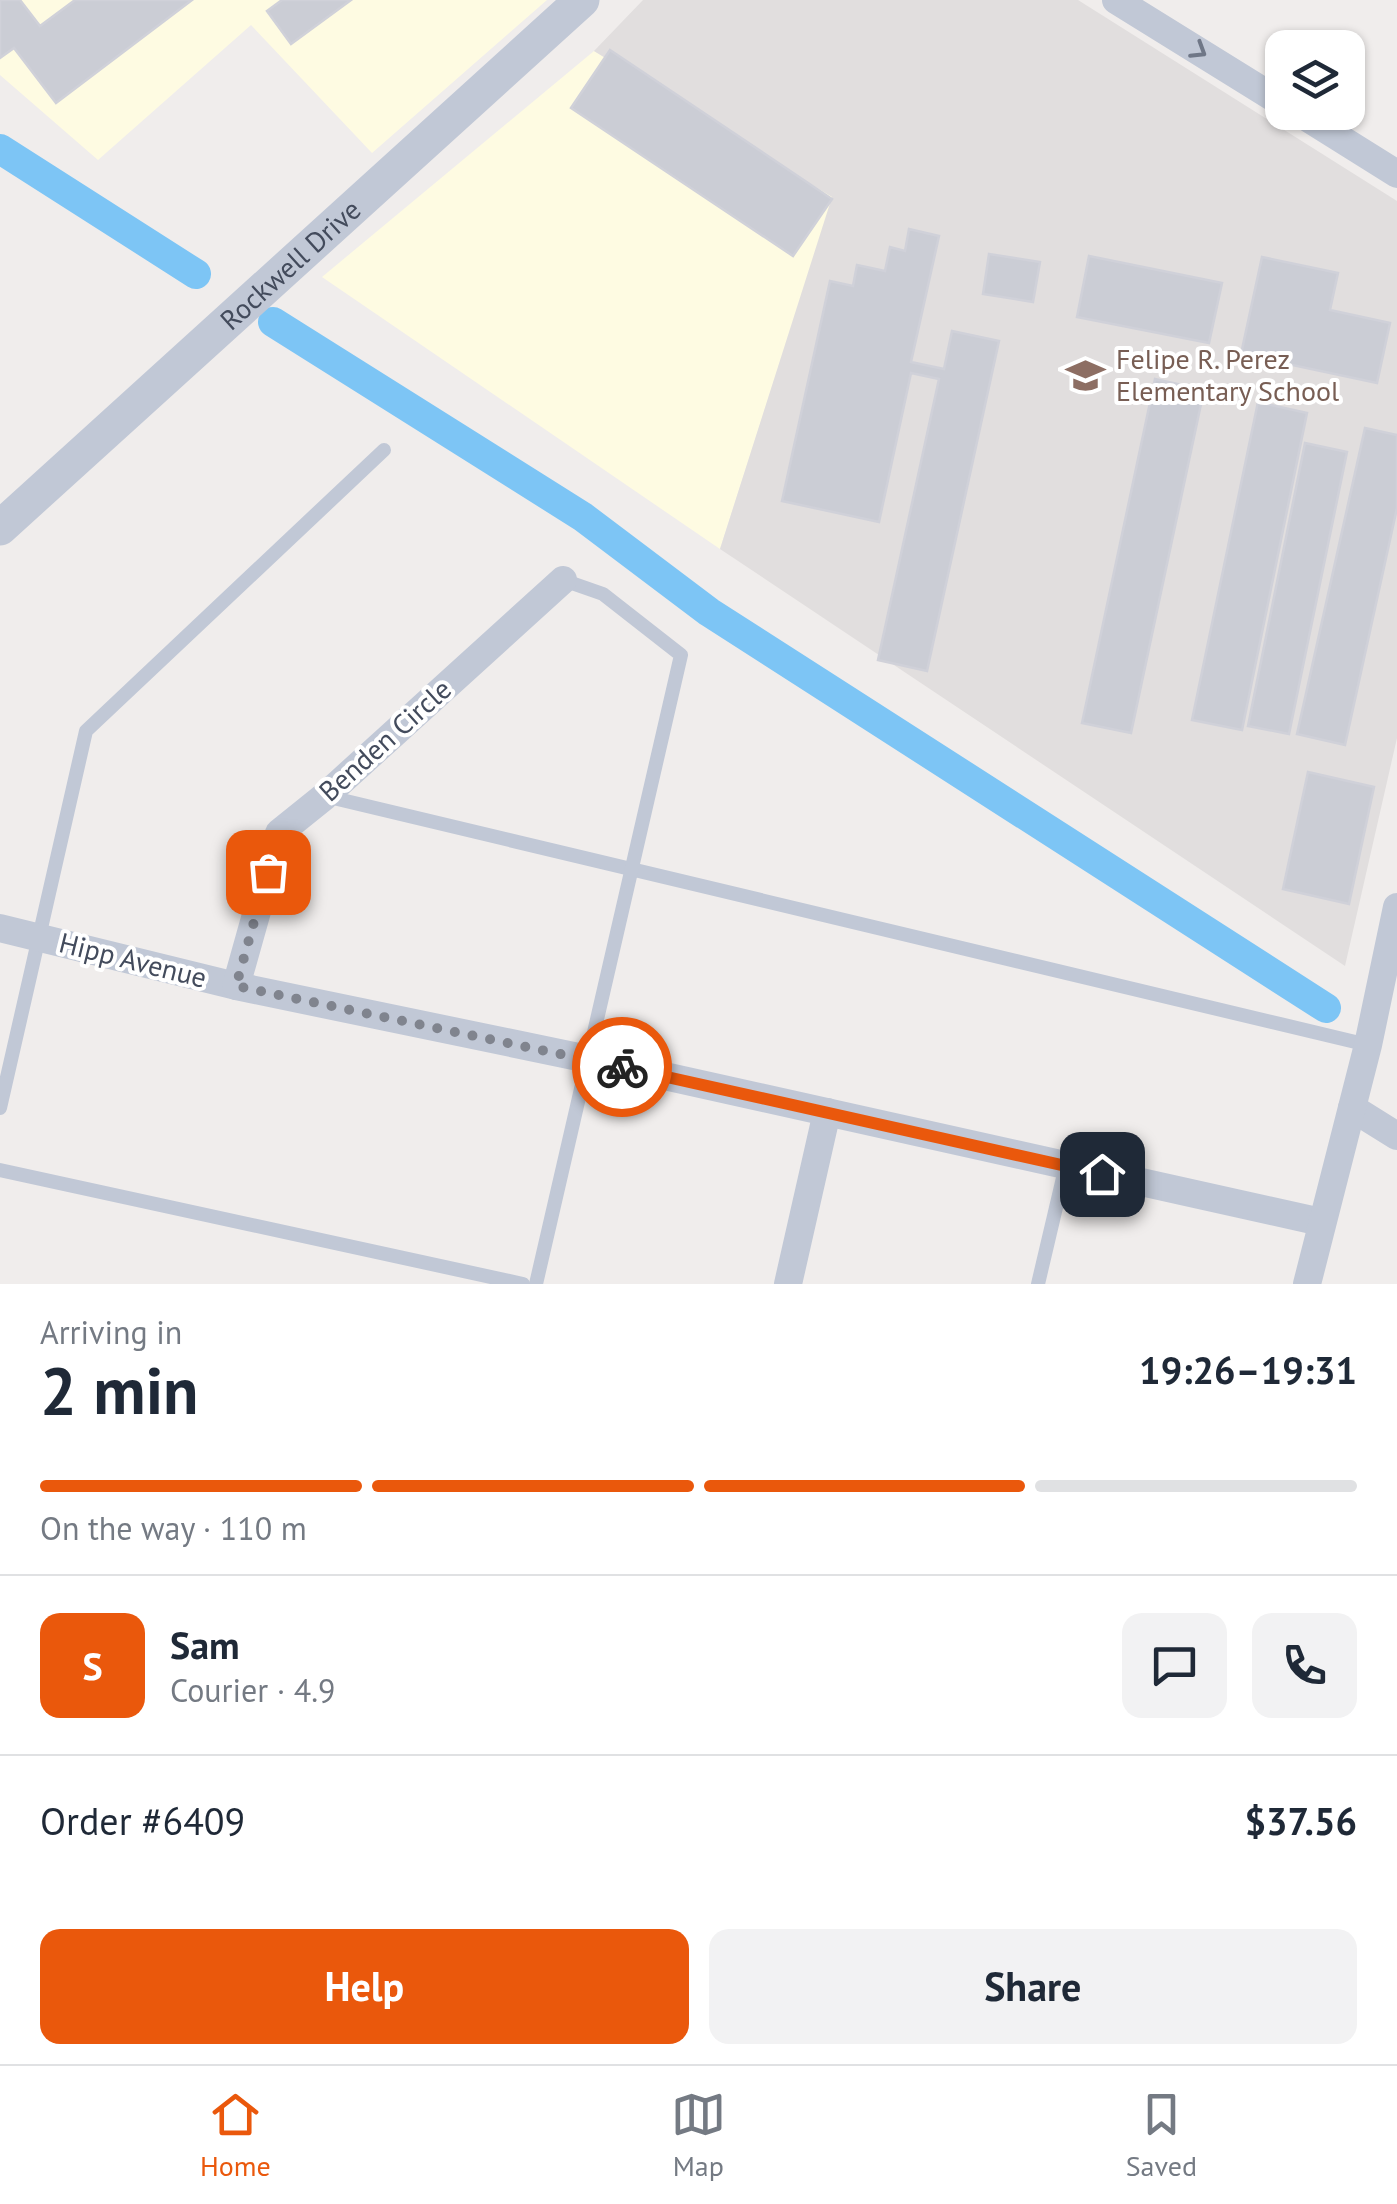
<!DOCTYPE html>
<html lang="en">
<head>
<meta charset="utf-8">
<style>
	:root { --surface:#fff; --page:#f2f2f3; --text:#1f2937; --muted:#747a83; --line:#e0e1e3; --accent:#ea580c }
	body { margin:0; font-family:"PT Sans",sans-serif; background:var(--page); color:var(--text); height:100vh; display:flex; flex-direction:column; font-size:38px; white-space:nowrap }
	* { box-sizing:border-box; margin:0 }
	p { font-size:32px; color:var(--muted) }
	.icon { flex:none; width:55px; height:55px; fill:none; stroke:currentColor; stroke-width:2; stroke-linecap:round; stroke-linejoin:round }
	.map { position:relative; height:1284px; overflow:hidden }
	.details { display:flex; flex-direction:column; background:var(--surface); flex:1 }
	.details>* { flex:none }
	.fabs { position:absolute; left:1265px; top:30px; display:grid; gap:20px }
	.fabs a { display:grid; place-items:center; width:100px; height:100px; border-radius:20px; background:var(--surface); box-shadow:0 2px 8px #0004; font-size:50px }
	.pin { position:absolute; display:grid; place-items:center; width:85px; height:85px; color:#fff; margin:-42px; border-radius:20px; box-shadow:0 5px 15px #0006 }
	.courier { position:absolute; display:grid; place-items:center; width:100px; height:100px; margin:-50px; border:8px solid #ea580c; border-radius:50%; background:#fff; color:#222; box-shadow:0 2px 12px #0007 }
	.head em { font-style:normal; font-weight:700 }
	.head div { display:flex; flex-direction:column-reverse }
	.head { display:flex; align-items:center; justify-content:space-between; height:170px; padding:0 40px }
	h1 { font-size:65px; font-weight:700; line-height:75px }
	.bar { display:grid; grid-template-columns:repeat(4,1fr); gap:15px 10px; align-content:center; height:120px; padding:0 40px }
	.bar i { height:12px; border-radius:8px; background:var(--line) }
	.bar .selected { background:var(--accent) }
	.bar p { grid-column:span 4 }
	.line { display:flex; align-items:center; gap:25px; padding:0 40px; border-top:2px solid var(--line) }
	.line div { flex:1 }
	.round { display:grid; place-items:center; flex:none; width:105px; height:105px; border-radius:20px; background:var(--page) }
	.action { display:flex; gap:20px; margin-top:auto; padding:20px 40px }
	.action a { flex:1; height:115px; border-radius:20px; background:var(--accent); color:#fff; font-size:40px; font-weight:700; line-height:115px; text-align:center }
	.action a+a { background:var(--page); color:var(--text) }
	.tabs { display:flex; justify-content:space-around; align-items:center; height:140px; border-top:2px solid var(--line); background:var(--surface); font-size:28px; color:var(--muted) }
	.tabs a { display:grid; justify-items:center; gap:5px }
	.tabs .selected { color:var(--accent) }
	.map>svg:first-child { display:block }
	.commercial { fill:#fefbe2 }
	.education { fill:#e1dede }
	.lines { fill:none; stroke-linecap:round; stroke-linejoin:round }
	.canal { stroke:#7dc5f5; stroke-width:30 }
	.building { fill:#cbcdd5; stroke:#d0d1d9; stroke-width:2.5 }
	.service { stroke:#c1c8d6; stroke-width:14 }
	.minor { stroke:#c1c8d6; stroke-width:28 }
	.tertiary { stroke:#c1c8d6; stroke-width:35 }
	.oneway { stroke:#6f7787 }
	.done { stroke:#80848e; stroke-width:10; stroke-dasharray:0 18 }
	.route { stroke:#ea580c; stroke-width:12 }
	.labels { text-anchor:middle; stroke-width:8; stroke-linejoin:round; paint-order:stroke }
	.street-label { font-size:28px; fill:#434b5c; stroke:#fff }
	.education-label { font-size:28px; fill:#785e54; stroke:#fff; text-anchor:start }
</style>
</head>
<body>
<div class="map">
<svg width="1397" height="1284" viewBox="0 0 1397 1284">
	<rect width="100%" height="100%" fill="#f0edec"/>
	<g class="commercial">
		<polygon points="0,0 547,0 372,153 251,25 98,160 0,75"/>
		<polygon points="594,51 833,197 720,549 322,277"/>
	</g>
	<polygon class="education" points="643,0 1078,0 1397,201 1397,738 1345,966 720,549 832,197 594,51"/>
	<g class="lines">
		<g class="canal">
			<polyline points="0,149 196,274"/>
			<polyline points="273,322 583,517 709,612 1326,1008"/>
		</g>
	</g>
	<g class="building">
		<polygon points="0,0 20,0 40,26 75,0 192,0 56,103 14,48 0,58"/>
		<polygon points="282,0 351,0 291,44 267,11"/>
		<polygon points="610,50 832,199 793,256 571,108"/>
		<polygon points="909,229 939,236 911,362 944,369 952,331 999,341 927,671 878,660 939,379 911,373 879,522 782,501 830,281 853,286 857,265 885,271 890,247 905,251"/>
		<polygon points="989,254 1040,262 1033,302 983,294"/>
		<polygon points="1089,256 1222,283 1209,343 1077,317"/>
		<polygon points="1262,257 1338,273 1330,310 1390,323 1377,383 1241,354"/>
		<polygon points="1155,379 1204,390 1131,733 1082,723"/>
		<polygon points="1258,402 1307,413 1242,730 1192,720"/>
		<polygon points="1365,428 1397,435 1397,508 1345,745 1297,734"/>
		<polygon points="1305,443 1347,452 1289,734 1248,726"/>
		<polygon points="1308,772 1374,787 1349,904 1283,889"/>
	</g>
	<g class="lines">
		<g class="service">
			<polyline points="325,796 1368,1045"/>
			<polyline points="0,1108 86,731 384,450"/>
			<polyline points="0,1170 523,1284"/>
			<polyline points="536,1284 681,655 603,594 563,580"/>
			<polyline points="1038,1284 1066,1165"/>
		</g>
		<g class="minor">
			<polyline points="1116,0 1282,103"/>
			<polyline points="1298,112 1397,174"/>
			<polyline points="0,928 236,986 588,1059 1321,1222"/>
			<polyline points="236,986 279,833 325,796 563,580"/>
			<polyline points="1352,1108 1397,1136"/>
			<polyline points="788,1284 827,1112"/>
			<polyline points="1307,1284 1368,1045 1397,907"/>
		</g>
		<path class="tertiary" id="s1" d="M0,528L582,0"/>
	</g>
	<defs><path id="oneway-chevron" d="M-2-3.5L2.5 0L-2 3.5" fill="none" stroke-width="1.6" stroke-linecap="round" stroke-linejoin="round" transform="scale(2.5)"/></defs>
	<use class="oneway" href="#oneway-chevron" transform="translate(1199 51) rotate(32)"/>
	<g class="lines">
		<polyline class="done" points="268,872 236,986 622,1067"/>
		<polyline class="route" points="622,1067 1102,1174"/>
	</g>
	<defs>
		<symbol id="school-bare" viewBox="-9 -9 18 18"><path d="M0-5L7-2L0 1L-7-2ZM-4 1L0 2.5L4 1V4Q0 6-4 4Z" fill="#8d6e63" stroke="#fff" stroke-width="2.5" paint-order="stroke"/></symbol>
	</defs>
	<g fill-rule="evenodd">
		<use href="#school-bare" x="1058" y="348" width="55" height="55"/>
	</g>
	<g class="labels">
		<g class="street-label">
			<text dy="10" stroke="none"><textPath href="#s1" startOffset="392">Rockwell Drive</textPath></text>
			<text transform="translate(385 740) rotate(-42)" y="10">Benden Circle</text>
			<text transform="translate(133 960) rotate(14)" y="10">Hipp Avenue</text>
		</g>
		<g class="education-label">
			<text x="1116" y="369">Felipe R. Perez<tspan x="1116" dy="32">Elementary School</tspan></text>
		</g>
	</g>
</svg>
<div class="fabs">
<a><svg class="icon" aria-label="layers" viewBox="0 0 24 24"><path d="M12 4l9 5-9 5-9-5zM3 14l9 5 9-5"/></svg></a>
</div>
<div class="pin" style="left:268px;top:872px;background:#ea580c"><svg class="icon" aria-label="bag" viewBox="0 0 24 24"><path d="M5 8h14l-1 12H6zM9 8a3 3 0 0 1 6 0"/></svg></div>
<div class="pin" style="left:1102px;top:1174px;background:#1f2937"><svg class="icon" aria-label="home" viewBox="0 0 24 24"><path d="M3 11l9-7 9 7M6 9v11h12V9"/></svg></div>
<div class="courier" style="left:622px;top:1067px"><svg class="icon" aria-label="bike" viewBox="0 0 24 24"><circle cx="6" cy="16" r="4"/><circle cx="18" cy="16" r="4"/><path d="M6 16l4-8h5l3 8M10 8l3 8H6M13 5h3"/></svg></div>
</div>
<section class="details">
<div class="head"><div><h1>2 min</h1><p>Arriving in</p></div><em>19:26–19:31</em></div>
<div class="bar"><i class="selected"></i><i class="selected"></i><i class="selected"></i><i></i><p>On the way · 110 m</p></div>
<div class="line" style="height:180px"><b class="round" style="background:var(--accent);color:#fff">S</b><div><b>Sam</b><p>Courier · 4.9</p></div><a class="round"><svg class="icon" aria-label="chat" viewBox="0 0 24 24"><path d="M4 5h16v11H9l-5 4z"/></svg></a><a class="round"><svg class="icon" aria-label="phone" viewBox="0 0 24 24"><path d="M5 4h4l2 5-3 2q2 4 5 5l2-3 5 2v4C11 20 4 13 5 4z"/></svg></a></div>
<div class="line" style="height:130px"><div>Order #6409</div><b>$37.56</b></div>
<div class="action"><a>Help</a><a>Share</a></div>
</section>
<nav class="tabs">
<a class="selected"><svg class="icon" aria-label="home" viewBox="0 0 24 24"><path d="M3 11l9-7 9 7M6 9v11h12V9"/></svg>Home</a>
<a><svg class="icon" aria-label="map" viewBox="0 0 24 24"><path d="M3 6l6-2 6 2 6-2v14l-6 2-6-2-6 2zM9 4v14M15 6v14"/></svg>Map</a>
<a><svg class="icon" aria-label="saved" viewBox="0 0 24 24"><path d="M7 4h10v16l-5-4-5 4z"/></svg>Saved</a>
</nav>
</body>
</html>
